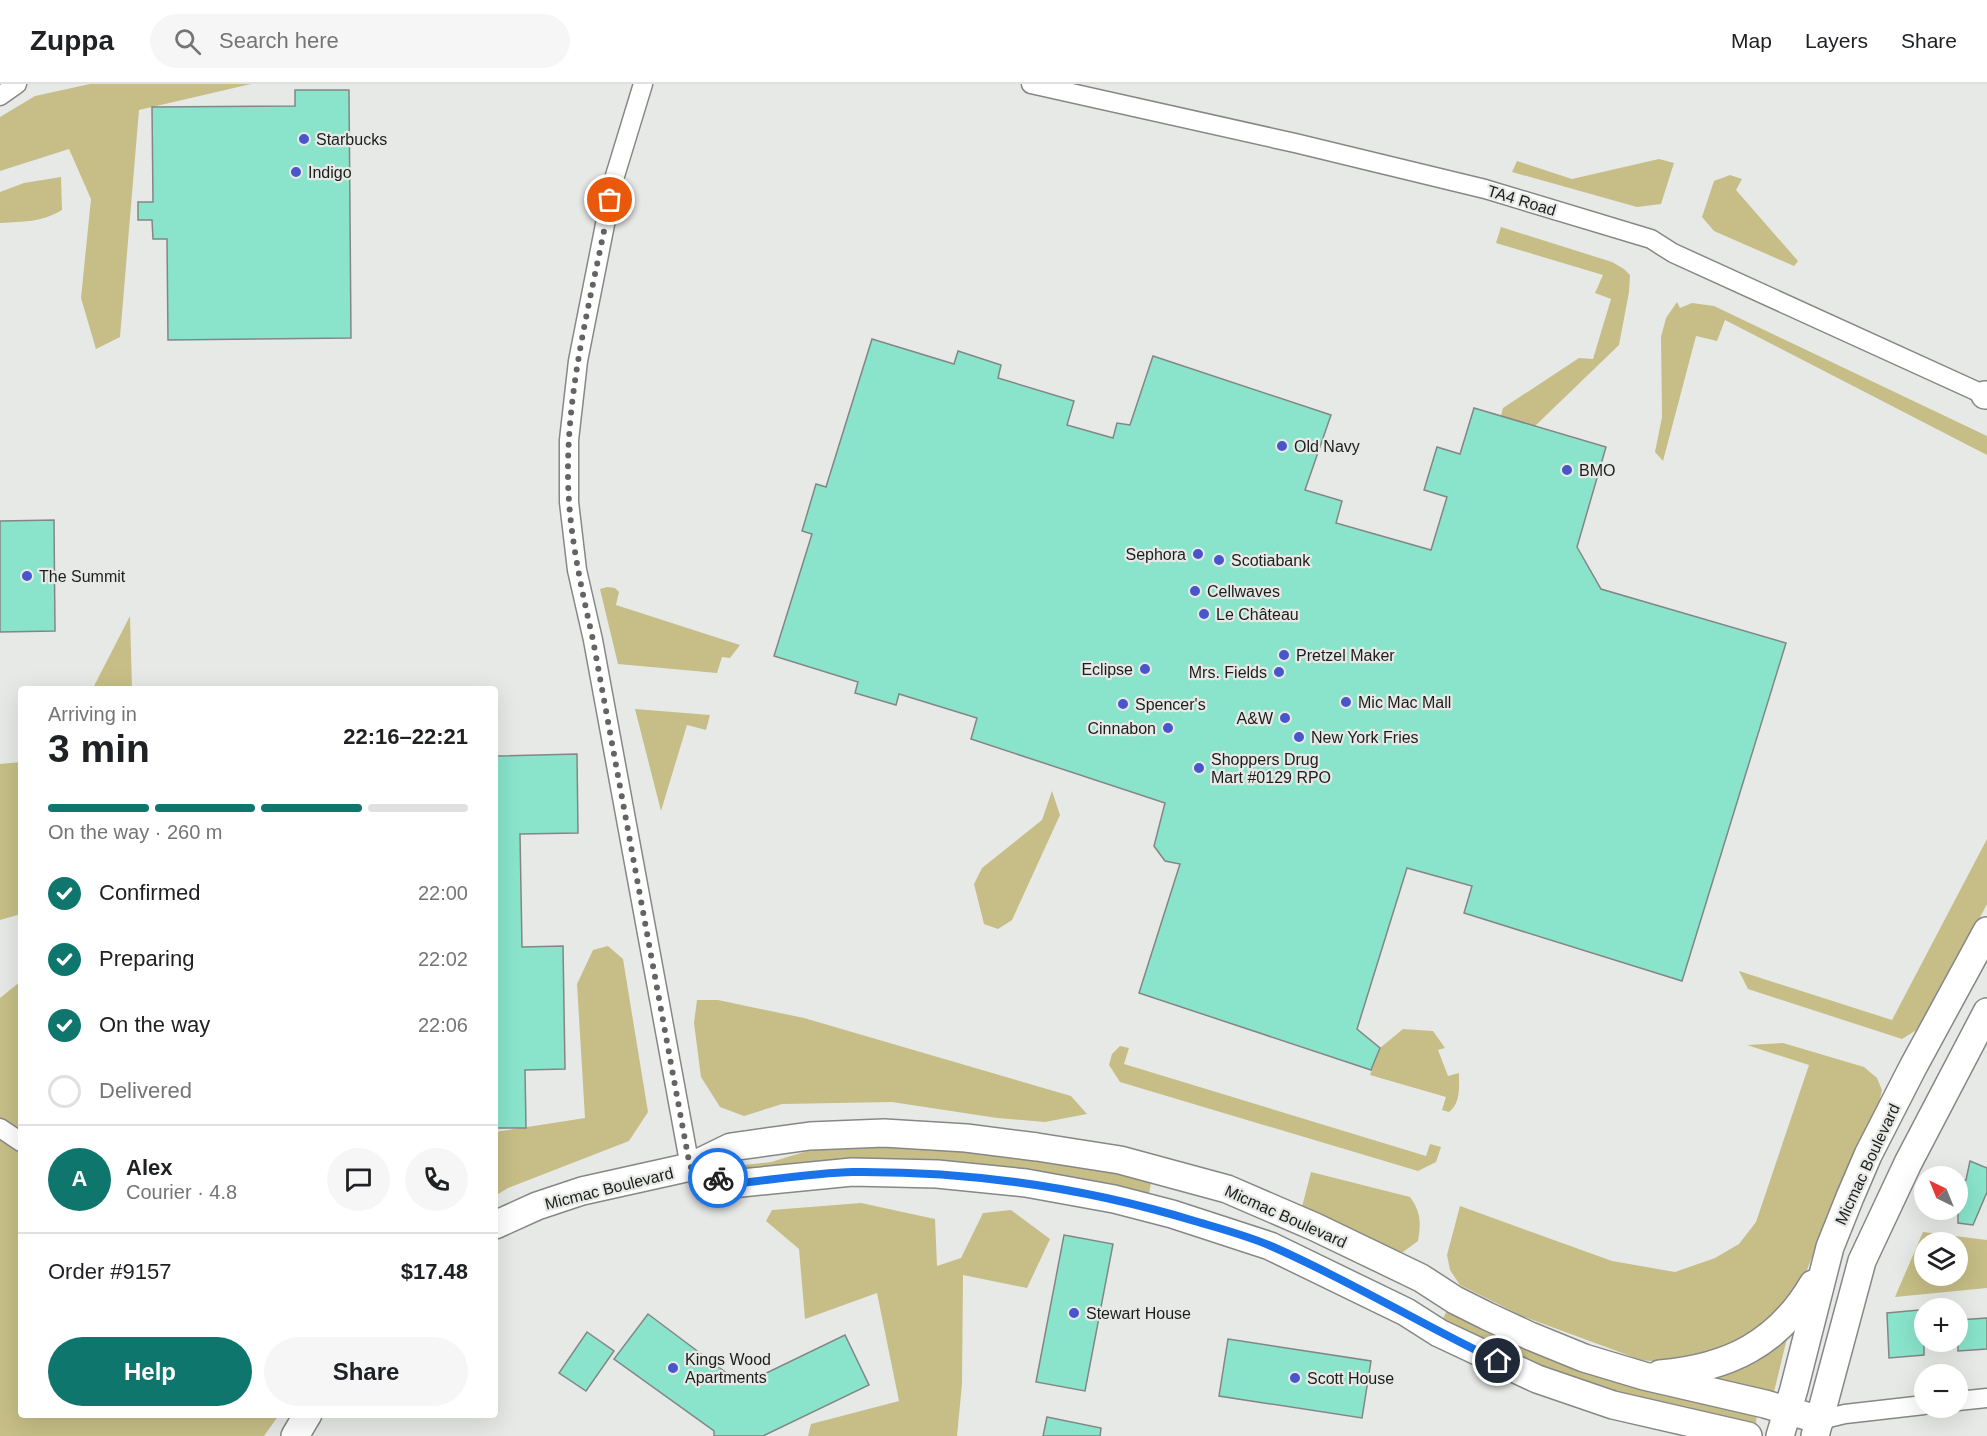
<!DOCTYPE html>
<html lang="en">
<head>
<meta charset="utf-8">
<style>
	:root { --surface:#fff; --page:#f6f6f6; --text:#202124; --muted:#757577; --line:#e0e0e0; --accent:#0f766e }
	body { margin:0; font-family:Arial,sans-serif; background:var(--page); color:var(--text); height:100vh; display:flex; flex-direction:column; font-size:22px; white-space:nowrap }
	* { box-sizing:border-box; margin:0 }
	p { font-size:20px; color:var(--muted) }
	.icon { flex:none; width:33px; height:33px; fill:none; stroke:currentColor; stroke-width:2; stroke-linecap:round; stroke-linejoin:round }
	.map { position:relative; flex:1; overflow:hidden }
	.drawer { position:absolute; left:18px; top:602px; width:480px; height:732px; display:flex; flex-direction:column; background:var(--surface); border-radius:6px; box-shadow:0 6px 24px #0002 }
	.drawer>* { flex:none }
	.needle { width:39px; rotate:317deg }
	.fabs { position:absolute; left:1914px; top:1082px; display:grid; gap:12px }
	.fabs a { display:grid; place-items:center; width:54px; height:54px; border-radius:50%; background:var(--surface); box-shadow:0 6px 24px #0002; font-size:30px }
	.pin { position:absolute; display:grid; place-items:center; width:51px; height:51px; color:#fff; margin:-26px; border:3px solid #fff; border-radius:50%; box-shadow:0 2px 6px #0007 }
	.courier { position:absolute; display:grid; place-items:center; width:60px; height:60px; margin:-30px; border:4px solid #1a73e8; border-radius:50%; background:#fff; color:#222; box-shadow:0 2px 8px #0007 }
	.head em { font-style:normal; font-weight:700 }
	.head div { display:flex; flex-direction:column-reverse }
	.head { display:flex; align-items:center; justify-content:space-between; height:102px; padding:0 30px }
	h1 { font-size:39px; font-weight:700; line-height:45px }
	.bar { display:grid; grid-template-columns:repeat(4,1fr); gap:9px 6px; align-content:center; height:72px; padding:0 30px }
	.bar i { height:8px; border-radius:4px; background:var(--line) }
	.bar .on { background:var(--accent) }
	.bar p { grid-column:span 4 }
	.line { display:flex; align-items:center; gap:15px; padding:0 30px; border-top:2px solid var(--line) }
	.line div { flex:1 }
	.round { display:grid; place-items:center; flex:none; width:63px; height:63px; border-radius:32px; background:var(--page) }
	ol { padding:0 30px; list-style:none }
	li { display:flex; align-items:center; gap:18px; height:66px }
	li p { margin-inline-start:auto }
	li .icon { padding:6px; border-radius:50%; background:var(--accent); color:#fff; stroke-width:4 }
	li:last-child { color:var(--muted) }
	li i { width:33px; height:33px; border:3px solid var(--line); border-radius:50% }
	.action { display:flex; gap:12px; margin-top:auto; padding:12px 30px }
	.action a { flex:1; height:69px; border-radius:36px; background:var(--accent); color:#fff; font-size:24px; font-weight:700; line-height:69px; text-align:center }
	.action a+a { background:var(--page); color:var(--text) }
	header { display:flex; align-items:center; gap:36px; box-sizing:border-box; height:84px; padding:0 30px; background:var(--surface); border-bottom:2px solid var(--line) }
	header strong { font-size:28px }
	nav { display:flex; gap:33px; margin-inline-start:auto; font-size:21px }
	.search { width:420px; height:54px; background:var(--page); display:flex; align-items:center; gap:15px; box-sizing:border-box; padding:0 21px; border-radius:33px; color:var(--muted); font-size:22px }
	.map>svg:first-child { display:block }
	.green { fill:#c6be86; fill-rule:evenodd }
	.building { fill:#89e4cb; stroke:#838685; stroke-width:1.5 }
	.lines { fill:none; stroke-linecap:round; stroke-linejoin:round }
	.street-casing { stroke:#858885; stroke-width:21 }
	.secondary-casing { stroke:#858885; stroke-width:30 }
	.street { stroke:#fff; stroke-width:18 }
	.secondary { stroke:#fff; stroke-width:27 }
	.done { stroke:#636463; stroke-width:6; stroke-dasharray:0 10.8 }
	.route { stroke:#1a73e8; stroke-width:8 }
	.poi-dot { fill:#4955ca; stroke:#e7e9e7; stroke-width:2 }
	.labels { text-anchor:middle; stroke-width:4.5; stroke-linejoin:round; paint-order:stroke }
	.poi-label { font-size:16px; fill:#1c1d1c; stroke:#e7e9e7; text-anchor:start }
	.street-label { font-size:16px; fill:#1c1d1c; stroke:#e7e9e7 }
</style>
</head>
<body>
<header>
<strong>Zuppa</strong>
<div class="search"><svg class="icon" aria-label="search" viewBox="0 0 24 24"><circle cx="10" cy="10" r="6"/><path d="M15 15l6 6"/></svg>Search here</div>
<nav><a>Map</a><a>Layers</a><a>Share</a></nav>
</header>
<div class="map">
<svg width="1987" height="1352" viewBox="0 0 1987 1352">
	<rect width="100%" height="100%" fill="#e7e9e7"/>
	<g class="green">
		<polygon points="90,0 251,0 139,26 120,253 96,265 81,214 91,115 69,65 0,87 0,33 35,12"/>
		<polygon points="1659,75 1674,79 1661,120 1637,123 1512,88 1517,77 1572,95"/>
		<polygon points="1730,91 1742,95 1736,106 1798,177 1794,182 1714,147 1702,133 1714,97"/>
		<path d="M61,93L62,126C40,139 25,137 0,139V108L24,99Z"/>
		<polygon points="1501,143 1612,178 1624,185 1630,191 1629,208 1619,261 1535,342 1501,332 1503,324 1579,274 1593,275 1611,215 1595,209 1603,191 1496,159"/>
		<polygon points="1677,218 1680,224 1692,219 1714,222 1987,352 1987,371 1725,236 1717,257 1696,252 1663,377 1655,368 1662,333 1661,253 1666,234"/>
		<polygon points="607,503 615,504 619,508 616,521 740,561 730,574 722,573 717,589 618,580 600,505"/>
		<polygon points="130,532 132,604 93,604"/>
		<polygon points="635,625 710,631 706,646 687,641 661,727"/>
		<polygon points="21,678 21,830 0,836 0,680"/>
		<polygon points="1052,707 1060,731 1012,836 998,845 984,840 974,800 982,784 1042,736"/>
		<polygon points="1987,755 1987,820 1923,942 1902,955 1748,905 1739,887 1892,936"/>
		<polygon points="608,862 623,875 648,1028 629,1057 508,1104 495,1112 495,1048 585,1034 577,900 593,866"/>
		<polygon points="21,897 21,1330 279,1331 264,1352 0,1352 0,914"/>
		<polygon points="697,916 718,916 804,934 1071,1012 1087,1030 1045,1038 997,1034 892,1018 782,1020 744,1032 720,1023 701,993 694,939"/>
		<path d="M1403,945L1433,947L1445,964L1438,966L1448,992L1459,989C1459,1003 1461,1019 1449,1028L1442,1026L1446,1013L1370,991L1380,964Z"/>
		<polygon points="1783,959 1864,983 1877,994 1882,1006 1878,1023 1828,1132 1798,1209 1749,1256 1676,1280 1641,1276 1522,1232 1460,1201 1450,1186 1447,1171 1460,1122 1612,1177 1675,1188 1715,1174 1739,1160 1756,1138 1809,981 1747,961"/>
		<polygon points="1120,962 1129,964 1124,980 1426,1072 1430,1060 1441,1063 1436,1078 1418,1087 1120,998 1109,981 1112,970"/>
		<polygon points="871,1063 978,1067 1077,1080 1151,1099 1149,1110 738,1088 737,1082 771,1078 811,1066"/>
		<path d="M1311,1088L1410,1113C1421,1128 1421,1139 1418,1157L1403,1168L1390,1167L1302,1123Z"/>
		<polygon points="861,1119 935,1135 937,1182 961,1174 983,1129 1011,1126 1050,1155 1027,1204 963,1191 962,1300 957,1352 808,1352 811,1340 899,1317 877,1209 805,1235 799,1165 766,1137 772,1126"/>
		<path d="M1923,1148L1987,1156V1204L1895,1213ZM1924,1158H1958V1191H1924Z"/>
		<polygon points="1448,1224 1757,1327 1756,1339 1660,1321 1539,1284 1442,1237"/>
		<polygon points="1789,1246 1773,1312 1692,1294"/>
	</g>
	<g class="building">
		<polygon points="295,6 349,6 351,254 168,256 167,155 153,155 152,136 138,136 138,118 153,118 152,23 295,22"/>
		<polygon points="872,255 954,280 958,267 1001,281 998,294 1074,317 1067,341 1113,354 1117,339 1130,341 1153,272 1331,331 1305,406 1342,417 1336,439 1431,466 1447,413 1424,406 1437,363 1460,370 1474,324 1606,363 1577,463 1601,505 1786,559 1682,897 1464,829 1472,802 1407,784 1357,945 1380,964 1371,986 1139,909 1180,780 1165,777 1154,762 1165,719 971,655 977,634 899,610 896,621 855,609 858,598 774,572 812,450 802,447 816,400 826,403"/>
		<polygon points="54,436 55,547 0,548 0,437"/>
		<polygon points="577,670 578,749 520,750 522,863 563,862 565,985 525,986 526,1044 495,1044 495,672"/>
		<polygon points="1970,1077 1987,1084 1987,1108 1973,1141 1958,1139 1958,1097 1966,1096"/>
		<polygon points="1064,1151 1113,1160 1085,1307 1036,1298"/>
		<polygon points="1919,1226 1921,1243 1924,1242 1924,1271 1889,1274 1887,1229"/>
		<polygon points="648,1230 732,1293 756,1294 845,1251 869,1301 763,1352 714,1352 714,1347 614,1275"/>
		<polygon points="1987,1234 1987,1265 1958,1267 1958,1236"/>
		<polygon points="587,1248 614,1267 586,1307 559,1289"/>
		<polygon points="1228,1255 1371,1277 1362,1334 1219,1312"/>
		<polygon points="1047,1333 1101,1344 1100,1352 1043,1352"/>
	</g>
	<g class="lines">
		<defs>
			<g id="street">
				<polyline points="643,0 614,95 578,277 569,356 569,418 577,486 593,556 690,1083"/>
				<polyline points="1031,0 1295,59 1485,105 1651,155 1673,169 1987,312"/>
				<polyline points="0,12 17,0"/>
				<polyline points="0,1044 21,1058"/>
				<polyline points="1958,1317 1987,1314"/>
				<polyline points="1820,1336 1845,1330 1924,1321"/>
			</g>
			<g id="secondary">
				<polyline points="1985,311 1987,311"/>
				<polyline points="690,1083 731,1100 852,1088 937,1090 1026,1099 1114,1115 1172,1130 1270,1162 1406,1228 1439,1249 1537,1295 1613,1321 1748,1352"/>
				<polyline points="495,1141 537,1122 582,1107 690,1083 731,1063 810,1052 884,1049 966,1054 1037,1063 1120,1076 1227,1105 1315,1143 1421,1194 1455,1216 1487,1232 1530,1252 1584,1274 1644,1292 1765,1320 1820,1336"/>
				<path d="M1660,1290C1728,1284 1778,1260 1813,1200"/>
				<polyline points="295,1352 308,1330"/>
				<polyline points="1780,1352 1794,1305 1830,1163 1850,1113 1868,1071 1913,983 1987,847"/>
				<polyline points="1815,1352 1862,1177 1908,1079 1987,928"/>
			</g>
		</defs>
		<use href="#street" class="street-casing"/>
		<use href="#secondary" class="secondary-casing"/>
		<use href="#street" class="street"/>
		<use href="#secondary" class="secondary"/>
	</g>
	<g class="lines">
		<path class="done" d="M610,116C594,203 569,291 568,381C567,441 580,498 593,556L690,1083L718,1094"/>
		<path class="route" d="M718,1094L731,1100C771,1096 813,1089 853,1088C970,1087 1087,1104 1198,1138C1222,1145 1248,1152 1271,1162C1349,1196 1422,1241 1498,1277"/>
	</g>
	<g class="poi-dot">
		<circle cx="304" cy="55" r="6"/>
		<circle cx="296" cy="88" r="6"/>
		<circle cx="1282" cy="362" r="6"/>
		<circle cx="1567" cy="386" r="6"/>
		<circle cx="1198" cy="470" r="6"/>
		<circle cx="1219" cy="476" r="6"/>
		<circle cx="27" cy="492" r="6"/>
		<circle cx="1195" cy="507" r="6"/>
		<circle cx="1204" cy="530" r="6"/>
		<circle cx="1284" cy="571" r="6"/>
		<circle cx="1145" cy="585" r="6"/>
		<circle cx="1279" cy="588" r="6"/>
		<circle cx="1346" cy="618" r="6"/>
		<circle cx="1123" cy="620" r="6"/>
		<circle cx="1285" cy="634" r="6"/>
		<circle cx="1168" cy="644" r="6"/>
		<circle cx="1299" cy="653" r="6"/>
		<circle cx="1199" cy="684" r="6"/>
		<circle cx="1074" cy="1229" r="6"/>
		<circle cx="673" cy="1284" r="6"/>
		<circle cx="1295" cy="1294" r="6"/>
	</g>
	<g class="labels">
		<g class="poi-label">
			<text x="316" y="61">Starbucks</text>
			<text x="308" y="94">Indigo</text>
			<text x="1294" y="368">Old Navy</text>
			<text x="1579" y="392">BMO</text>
			<text x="1186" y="476" text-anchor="end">Sephora</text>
			<text x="1231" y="482">Scotiabank</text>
			<text x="39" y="498">The Summit</text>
			<text x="1207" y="513">Cellwaves</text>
			<text x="1216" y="536">Le Château</text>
			<text x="1296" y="577">Pretzel Maker</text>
			<text x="1133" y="591" text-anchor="end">Eclipse</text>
			<text x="1267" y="594" text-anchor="end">Mrs. Fields</text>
			<text x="1358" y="624">Mic Mac Mall</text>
			<text x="1135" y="626">Spencer's</text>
			<text x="1273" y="640" text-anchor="end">A&amp;W</text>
			<text x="1156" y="650" text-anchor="end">Cinnabon</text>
			<text x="1311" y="659">New York Fries</text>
			<text x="1211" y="681">Shoppers Drug<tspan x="1211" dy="18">Mart #0129 RPO</tspan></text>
			<text x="1086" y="1235">Stewart House</text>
			<text x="685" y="1281">Kings Wood<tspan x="685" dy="18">Apartments</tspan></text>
			<text x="1307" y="1300">Scott House</text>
		</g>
		<g class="street-label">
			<text transform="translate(1522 116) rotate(17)" y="6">TA4 Road</text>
			<text transform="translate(1867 1080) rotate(-65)" y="6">Micmac Boulevard</text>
			<text transform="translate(609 1104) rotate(-14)" y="6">Micmac Boulevard</text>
			<text transform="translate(1286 1132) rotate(24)" y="6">Micmac Boulevard</text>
		</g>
	</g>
</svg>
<div class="fabs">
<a><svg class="needle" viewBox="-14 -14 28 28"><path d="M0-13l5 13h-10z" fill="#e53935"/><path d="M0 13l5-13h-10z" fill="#757577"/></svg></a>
<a><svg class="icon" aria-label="layers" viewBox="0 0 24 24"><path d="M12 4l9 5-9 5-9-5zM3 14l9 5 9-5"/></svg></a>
<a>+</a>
<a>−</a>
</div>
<div class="pin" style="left:610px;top:116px;background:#ea580c"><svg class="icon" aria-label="bag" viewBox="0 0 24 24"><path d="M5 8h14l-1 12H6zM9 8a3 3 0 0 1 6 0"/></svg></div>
<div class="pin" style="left:1498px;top:1277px;background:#1f2937"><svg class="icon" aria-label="home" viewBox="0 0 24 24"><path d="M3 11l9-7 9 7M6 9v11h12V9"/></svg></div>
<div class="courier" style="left:718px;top:1094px"><svg class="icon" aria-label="bike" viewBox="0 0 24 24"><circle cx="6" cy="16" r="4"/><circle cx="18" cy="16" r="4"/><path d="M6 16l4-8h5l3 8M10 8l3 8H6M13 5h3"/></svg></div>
<section class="drawer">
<div class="head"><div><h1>3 min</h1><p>Arriving in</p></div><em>22:16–22:21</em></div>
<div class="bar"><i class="on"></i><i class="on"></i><i class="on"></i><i></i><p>On the way · 260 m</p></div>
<ol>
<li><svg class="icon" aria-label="check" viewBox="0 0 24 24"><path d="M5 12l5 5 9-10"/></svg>Confirmed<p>22:00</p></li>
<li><svg class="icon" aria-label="check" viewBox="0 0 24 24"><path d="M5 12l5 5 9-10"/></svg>Preparing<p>22:02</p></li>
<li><svg class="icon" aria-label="check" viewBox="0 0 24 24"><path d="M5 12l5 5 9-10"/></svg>On the way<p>22:06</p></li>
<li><i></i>Delivered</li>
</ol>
<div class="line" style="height:108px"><b class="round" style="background:var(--accent);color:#fff">A</b><div><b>Alex</b><p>Courier · 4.8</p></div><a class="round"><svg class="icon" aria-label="chat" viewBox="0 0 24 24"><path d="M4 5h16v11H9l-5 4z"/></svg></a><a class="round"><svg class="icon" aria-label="phone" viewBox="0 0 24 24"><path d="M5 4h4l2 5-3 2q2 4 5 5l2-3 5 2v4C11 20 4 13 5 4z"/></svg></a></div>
<div class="line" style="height:78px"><div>Order #9157</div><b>$17.48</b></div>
<div class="action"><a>Help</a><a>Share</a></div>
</section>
</div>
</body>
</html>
